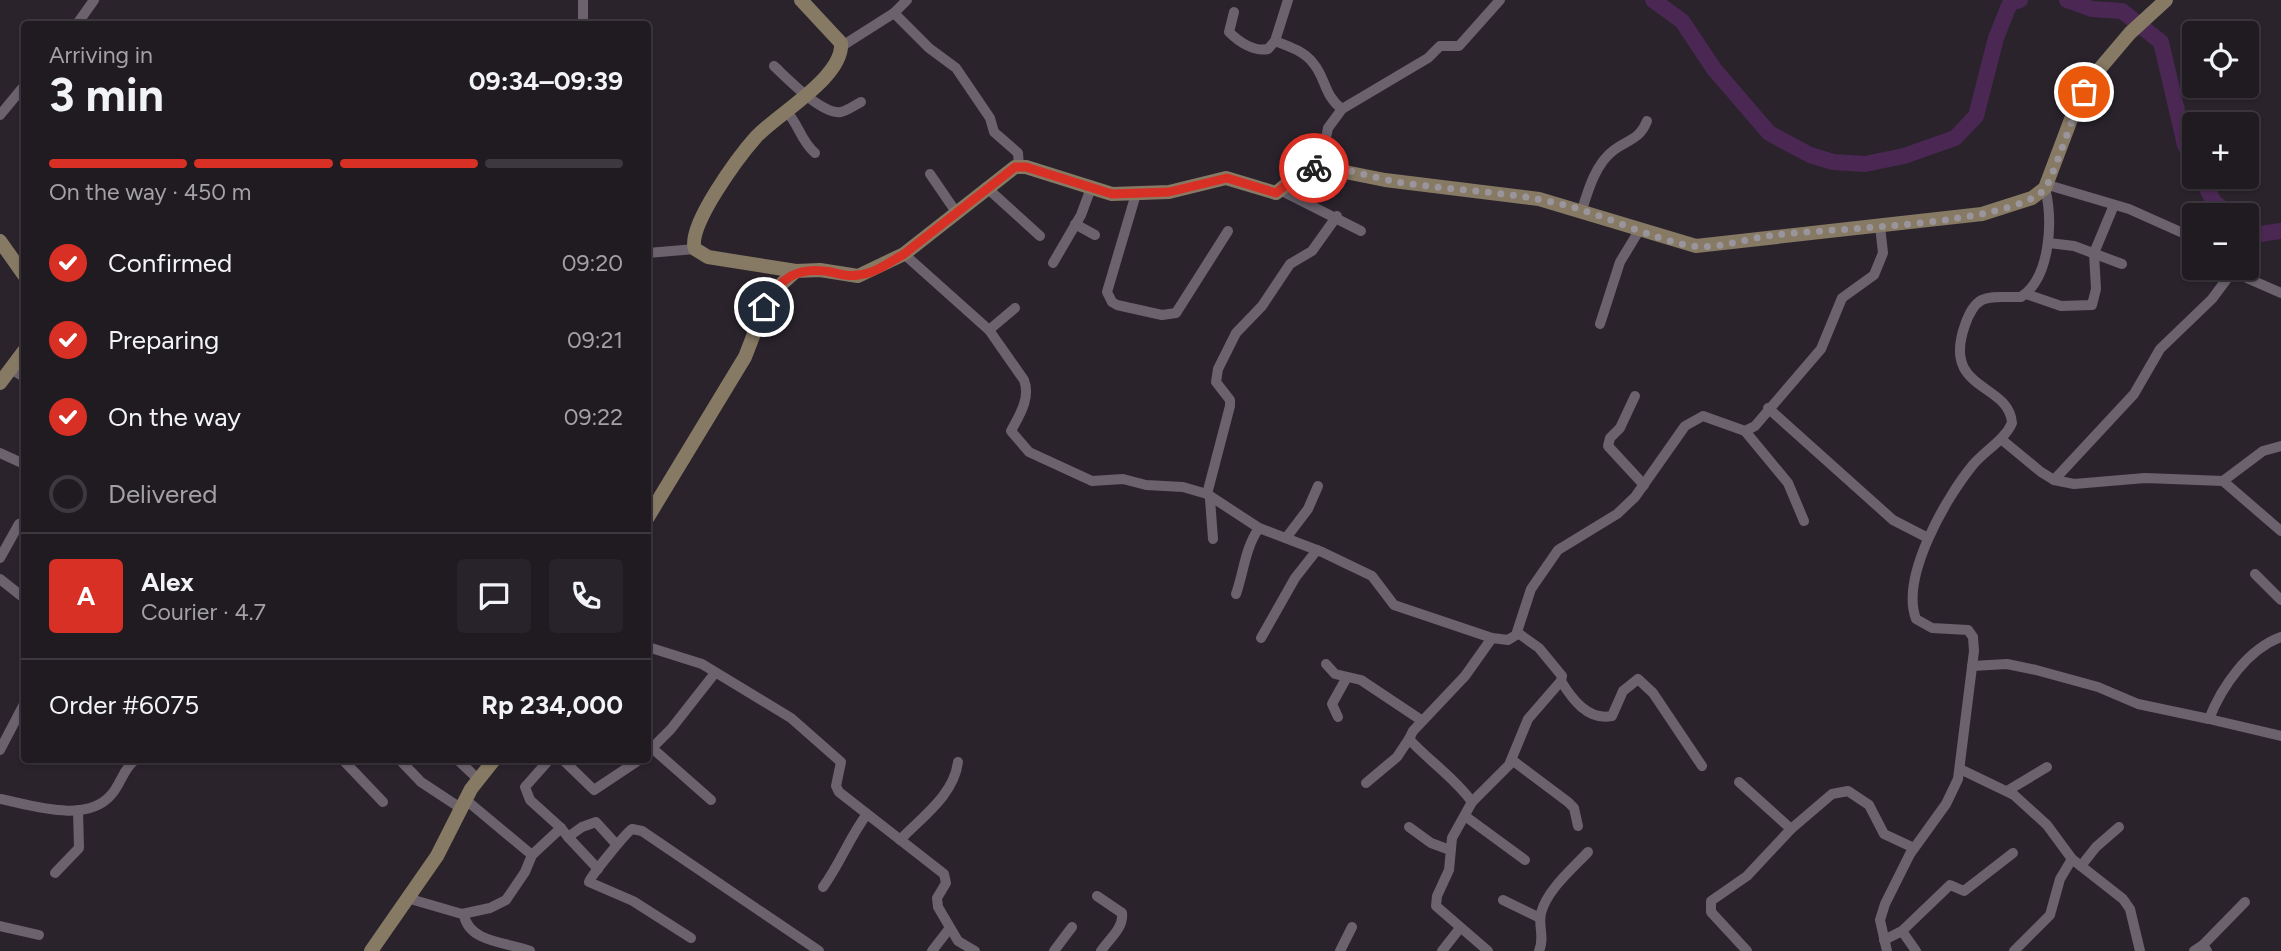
<!DOCTYPE html>
<html lang="en">
<head>
<meta charset="utf-8">
<style>
	:root { --surface:#201a21; --page:#28232a; --text:#f1f3f6; --muted:#a2a1a5; --line:#3d383f; --accent:#d93025 }
	body { margin:0; font-family:Figtree,sans-serif; background:var(--page); color:var(--text); height:100vh; display:flex; flex-direction:column; font-size:26px; white-space:nowrap }
	* { box-sizing:border-box; margin:0 }
	p { font-size:23px; color:var(--muted) }
	.icon { flex:none; width:38px; height:38px; fill:none; stroke:currentColor; stroke-width:2; stroke-linecap:round; stroke-linejoin:round }
	.map { position:relative; flex:1; overflow:hidden }
	.drawer { position:absolute; left:21px; top:21px; width:630px; height:742px; display:flex; flex-direction:column; background:var(--surface); border-radius:7px; box-shadow:0 2px 5px #0004,0 0 0 2px var(--line) }
	.drawer>* { flex:none }
	.fabs { position:absolute; left:2182px; top:21px; display:grid; gap:14px }
	.fabs a { display:grid; place-items:center; width:77px; height:77px; border-radius:7px; background:var(--surface); box-shadow:0 2px 5px #0004,0 0 0 2px var(--line); font-size:35px }
	.pin { position:absolute; display:grid; place-items:center; width:60px; height:60px; color:#fff; margin:-30px; border:4px solid #fff; border-radius:50%; box-shadow:0 2px 7px #0007 }
	.courier { position:absolute; display:grid; place-items:center; width:70px; height:70px; margin:-35px; border:5px solid #d93025; border-radius:50%; background:#fff; color:#222; box-shadow:0 2px 9px #0007 }
	.headline em { font-style:normal; font-weight:700 }
	.headline div { display:flex; flex-direction:column-reverse }
	.headline { display:flex; align-items:center; justify-content:space-between; height:119px; padding:0 28px }
	h1 { font-size:46px; font-weight:700; line-height:52px }
	.bar { display:grid; grid-template-columns:repeat(4,1fr); gap:10px 7px; align-content:center; height:84px; padding:0 28px }
	.bar i { height:9px; border-radius:5px; background:var(--line) }
	.bar .selected { background:var(--accent) }
	.bar p { grid-column:span 4 }
	.line { display:flex; align-items:center; gap:18px; padding:0 28px; border-top:2px solid var(--line) }
	.line div { flex:1 }
	.round { display:grid; place-items:center; flex:none; width:74px; height:74px; border-radius:7px; background:var(--page) }
	ol { padding:0 28px; list-style:none }
	li { display:flex; align-items:center; gap:21px; height:77px }
	li p { margin-inline-start:auto }
	li .icon { padding:7px; border-radius:50%; background:var(--accent); color:#fff; stroke-width:4 }
	li:last-child { color:var(--muted) }
	li i { width:38px; height:38px; border:4px solid var(--line); border-radius:50% }
	.map>svg:first-child { display:block }
	.lines { fill:none; stroke-linecap:round; stroke-linejoin:round }
	.river { stroke:#4b2754; stroke-width:16 }
	.street { stroke:#6b626d; stroke-width:10 }
	.secondary { stroke:#877a64; stroke-width:14 }
	.done { stroke:#9a959c; stroke-width:7; stroke-dasharray:0 12.6 }
	.route { stroke:#d93025; stroke-width:9 }
</style>
</head>
<body>
<div class="map">
<svg width="2281" height="951" viewBox="0 0 2281 951">
	<rect width="100%" height="100%" fill="#2a232c"/>
	<g class="lines">
		<g class="river">
			<polyline points="1653,0 1682,21 1714,69 1769,133 1810,155 1833,162 1865,164 1904,156 1955,138 1976,116 1996,38 2010,3 2020,0"/>
			<polyline points="2067,0 2092,9 2122,11 2161,42 2185,145 2194,164"/>
			<polyline points="2201,177 2214,202 2230,215"/>
			<polyline points="2247,227 2260,234 2281,231"/>
		</g>
		<g class="street">
			<polyline points="583,0 583,24"/>
			<path d="M1288,0L1275,41C1288,46 1304,51 1313,63C1326,78 1324,96 1342,109"/>
			<path d="M1234,12L1229,32C1239,42 1254,52 1268,49L1275,41"/>
			<polyline points="894,13 929,48 956,68 990,118 994,132 1018,153 1019,166"/>
			<polyline points="77,24 94,0"/>
			<polyline points="842,46 894,13 907,0"/>
			<path d="M774,66C787,78 822,115 841,112C847,111 855,105 861,102"/>
			<path d="M786,111C799,124 800,140 815,153"/>
			<polyline points="0,115 24,86"/>
			<polyline points="1320,167 1328,128 1342,109 1428,58 1440,46 1459,46 1500,0"/>
			<polyline points="930,174 956,212"/>
			<polyline points="2048,185 2129,209 2194,238"/>
			<polyline points="986,187 1040,236"/>
			<polyline points="1282,191 1361,231"/>
			<polyline points="1136,194 1107,292 1112,302 1117,305 1162,315 1176,313 1228,231"/>
			<path d="M1582,210C1588,190 1596,163 1614,150C1629,139 1639,140 1647,121"/>
			<polyline points="1337,216 1312,251 1290,264 1262,306 1236,333 1218,369 1216,382 1230,400 1230,406 1207,494 1259,528 1322,552 1372,576 1394,605 1492,638"/>
			<polyline points="1075,224 1095,235"/>
			<polyline points="2049,243 2074,246 2122,264"/>
			<polyline points="648,253 695,249"/>
			<path d="M904,254L989,330L1024,380C1031,398 1019,416 1011,431L1029,452L1092,481L1123,479L1146,485L1183,487L1207,494"/>
			<polyline points="1053,263 1081,215 1091,188"/>
			<polyline points="2233,272 2281,293"/>
			<polyline points="2026,294 2061,306 2092,305 2096,289 2094,253 2114,205"/>
			<polyline points="1600,324 1620,262 1640,229"/>
			<polyline points="989,330 1015,308"/>
			<polyline points="11,369 24,377"/>
			<polyline points="1635,396 1620,428 1610,438 1608,446 1644,485"/>
			<polyline points="1768,408 1893,520 1928,538"/>
			<polyline points="1745,431 1788,483 1804,521"/>
			<polyline points="2001,439 2041,472 2054,480 2074,484 2145,478 2223,481 2263,451 2281,446"/>
			<polyline points="0,453 24,464"/>
			<polyline points="2054,480 2134,394 2160,349 2212,299 2235,268"/>
			<polyline points="2223,481 2281,531"/>
			<polyline points="1210,499 1213,539"/>
			<polyline points="1286,538 1308,509 1318,486"/>
			<polyline points="0,558 19,524 24,522"/>
			<polyline points="2255,574 2281,600"/>
			<polyline points="0,579 24,598"/>
			<path d="M1236,594C1244,571 1245,548 1259,528"/>
			<path d="M1518,633L1539,648L1562,676L1561,681C1572,699 1588,721 1612,716L1623,691L1638,679L1653,693L1702,766"/>
			<polyline points="24,637 24,642"/>
			<polyline points="1261,638 1295,578 1317,550"/>
			<polyline points="648,647 702,664 791,718 841,762 836,786 839,792 944,874 946,883 937,898 938,907 958,941 975,951"/>
			<polyline points="1326,664 1335,674 1361,680 1421,720"/>
			<path d="M1972,666L2007,664L2036,670L2098,687L2138,704L2209,719C2222,686 2248,649 2281,637"/>
			<polyline points="1338,717 1332,704 1347,677"/>
			<polyline points="2209,719 2281,736"/>
			<polyline points="652,748 711,800"/>
			<polyline points="0,750 24,704"/>
			<polyline points="648,752 671,729 715,673"/>
			<polyline points="343,760 383,802"/>
			<polyline points="400,760 421,782 462,809"/>
			<polyline points="458,760 478,779"/>
			<polyline points="549,760 525,787 530,800 561,828"/>
			<polyline points="563,760 594,790 639,760"/>
			<polyline points="1512,760 1568,802 1574,808 1578,826"/>
			<polyline points="1960,769 2014,795 2047,825 2072,859 2123,899 2130,909 2140,951"/>
			<polyline points="1739,782 1791,829 1747,876 1711,901 1711,912 1747,951"/>
			<polyline points="1366,783 1397,757 1409,739"/>
			<polyline points="2007,791 2047,767"/>
			<path d="M0,799C31,805 86,824 111,795C121,784 123,769 135,760"/>
			<polyline points="466,800 532,855"/>
			<polyline points="1472,802 1509,765 1528,719 1561,681"/>
			<polyline points="1465,816 1525,860"/>
			<polyline points="1409,827 1431,843 1450,850"/>
			<polyline points="1791,829 1832,794 1848,791 1869,805 1884,834 1914,848"/>
			<polyline points="568,837 598,869"/>
			<path d="M900,840C922,817 954,795 958,762"/>
			<polyline points="2081,866 2096,847 2119,827"/>
			<polyline points="55,873 79,848 78,810"/>
			<path d="M823,887C840,864 849,838 867,814"/>
			<path d="M1097,896L1122,913C1124,928 1109,939 1101,951"/>
			<polyline points="407,898 462,914 490,908 506,900 525,872 532,855 561,828 568,837 582,827 596,822 616,844"/>
			<polyline points="1503,900 1540,918"/>
			<path d="M464,915C469,943 508,942 530,951"/>
			<polyline points="0,926 39,935"/>
			<polyline points="1902,931 1916,951"/>
			<path d="M691,938L633,901L589,882C590,877 625,834 632,829L642,831L819,951"/>
			<polyline points="1884,940 1902,931 1950,885 1964,891 2013,853"/>
			<polyline points="2203,945 2245,902"/>
			<polyline points="932,951 949,929"/>
			<polyline points="1054,951 1072,927"/>
			<polyline points="1340,951 1352,927"/>
			<polyline points="1442,951 1460,928"/>
			<path d="M1488,951L1436,906L1437,896L1449,870L1452,838L1472,802C1455,778 1429,761 1409,739L1413,731L1465,676L1492,638L1508,640L1516,635L1531,589L1558,550L1617,514L1635,497L1685,426L1703,416L1745,431L1755,426L1821,349L1842,298L1874,275L1883,253L1880,226"/>
			<path d="M1539,951C1545,937 1538,927 1541,913C1547,890 1572,869 1588,852"/>
			<path d="M1887,951L1880,920L1885,904L1910,854L1946,804L1958,779L1974,651L1973,637L1968,630L1932,628L1916,619C1900,577 1946,498 1972,466C1984,451 2004,441 2012,423C2009,382 1941,392 1965,325C1977,290 1991,298 2021,297C2051,277 2053,220 2045,188"/>
			<polyline points="2014,951 2050,915 2060,879 2072,859"/>
			<polyline points="2194,951 2203,945 2207,951"/>
		</g>
		<g class="secondary">
			<polyline points="0,241 24,275"/>
			<path d="M796,271L708,257L695,249C686,227 740,155 756,137C777,114 844,77 841,43L801,0"/>
			<polyline points="0,383 24,351"/>
			<polyline points="648,517 745,357 762,313 777,288 796,271 820,270 858,276 904,254 1015,167 1026,167 1112,194 1169,192 1226,178 1276,193 1303,171 1320,167 1385,180 1539,199 1696,246 1982,214 2032,198 2045,188 2076,106 2091,79 2130,33 2166,0"/>
			<polyline points="371,951 437,856 471,789 494,760"/>
		</g>
	</g>
	<g class="lines">
		<path class="done" d="M1314,168C1340,165 1372,178 1398,182C1454,191 1510,191 1565,205C1606,216 1646,236 1686,245C1715,251 1746,238 1775,235C1831,228 2006,226 2044,190C2052,181 2074,111 2084,92"/>
		<path class="route" d="M764,307C780,277 798,266 831,272C840,274 849,277 858,275C874,274 890,262 904,254L1015,167H1026L1112,194L1169,192L1227,178L1276,193L1303,171L1314,168"/>
	</g>
</svg>
<div class="fabs">
<a><svg class="icon" aria-label="locate" viewBox="0 0 24 24"><circle cx="12" cy="12" r="6"/><path d="M12 2v4M12 18v4M2 12h4M18 12h4"/></svg></a>
<a>+</a>
<a>−</a>
</div>
<div class="pin" style="left:2084px;top:92px;background:#ea580c"><svg class="icon" aria-label="bag" viewBox="0 0 24 24"><path d="M5 8h14l-1 12H6zM9 8a3 3 0 0 1 6 0"/></svg></div>
<div class="pin" style="left:764px;top:307px;background:#1f2937"><svg class="icon" aria-label="home" viewBox="0 0 24 24"><path d="M3 11l9-7 9 7M6 9v11h12V9"/></svg></div>
<div class="courier" style="left:1314px;top:168px"><svg class="icon" aria-label="bike" viewBox="0 0 24 24"><circle cx="6" cy="16" r="4"/><circle cx="18" cy="16" r="4"/><path d="M6 16l4-8h5l3 8M10 8l3 8H6M13 5h3"/></svg></div>
<section class="drawer">
<div class="headline"><div><h1>3 min</h1><p>Arriving in</p></div><em>09:34–09:39</em></div>
<div class="bar"><i class="selected"></i><i class="selected"></i><i class="selected"></i><i></i><p>On the way · 450 m</p></div>
<ol>
<li><svg class="icon" aria-label="check" viewBox="0 0 24 24"><path d="M5 12l5 5 9-10"/></svg>Confirmed<p>09:20</p></li>
<li><svg class="icon" aria-label="check" viewBox="0 0 24 24"><path d="M5 12l5 5 9-10"/></svg>Preparing<p>09:21</p></li>
<li><svg class="icon" aria-label="check" viewBox="0 0 24 24"><path d="M5 12l5 5 9-10"/></svg>On the way<p>09:22</p></li>
<li><i></i>Delivered</li>
</ol>
<div class="line" style="height:126px"><b class="round" style="background:var(--accent);color:#fff">A</b><div><b>Alex</b><p>Courier · 4.7</p></div><a class="round"><svg class="icon" aria-label="chat" viewBox="0 0 24 24"><path d="M4 5h16v11H9l-5 4z"/></svg></a><a class="round"><svg class="icon" aria-label="phone" viewBox="0 0 24 24"><path d="M5 4h4l2 5-3 2q2 4 5 5l2-3 5 2v4C11 20 4 13 5 4z"/></svg></a></div>
<div class="line" style="height:91px"><div>Order #6075</div><b>Rp 234,000</b></div>
</section>
</div>
</body>
</html>
